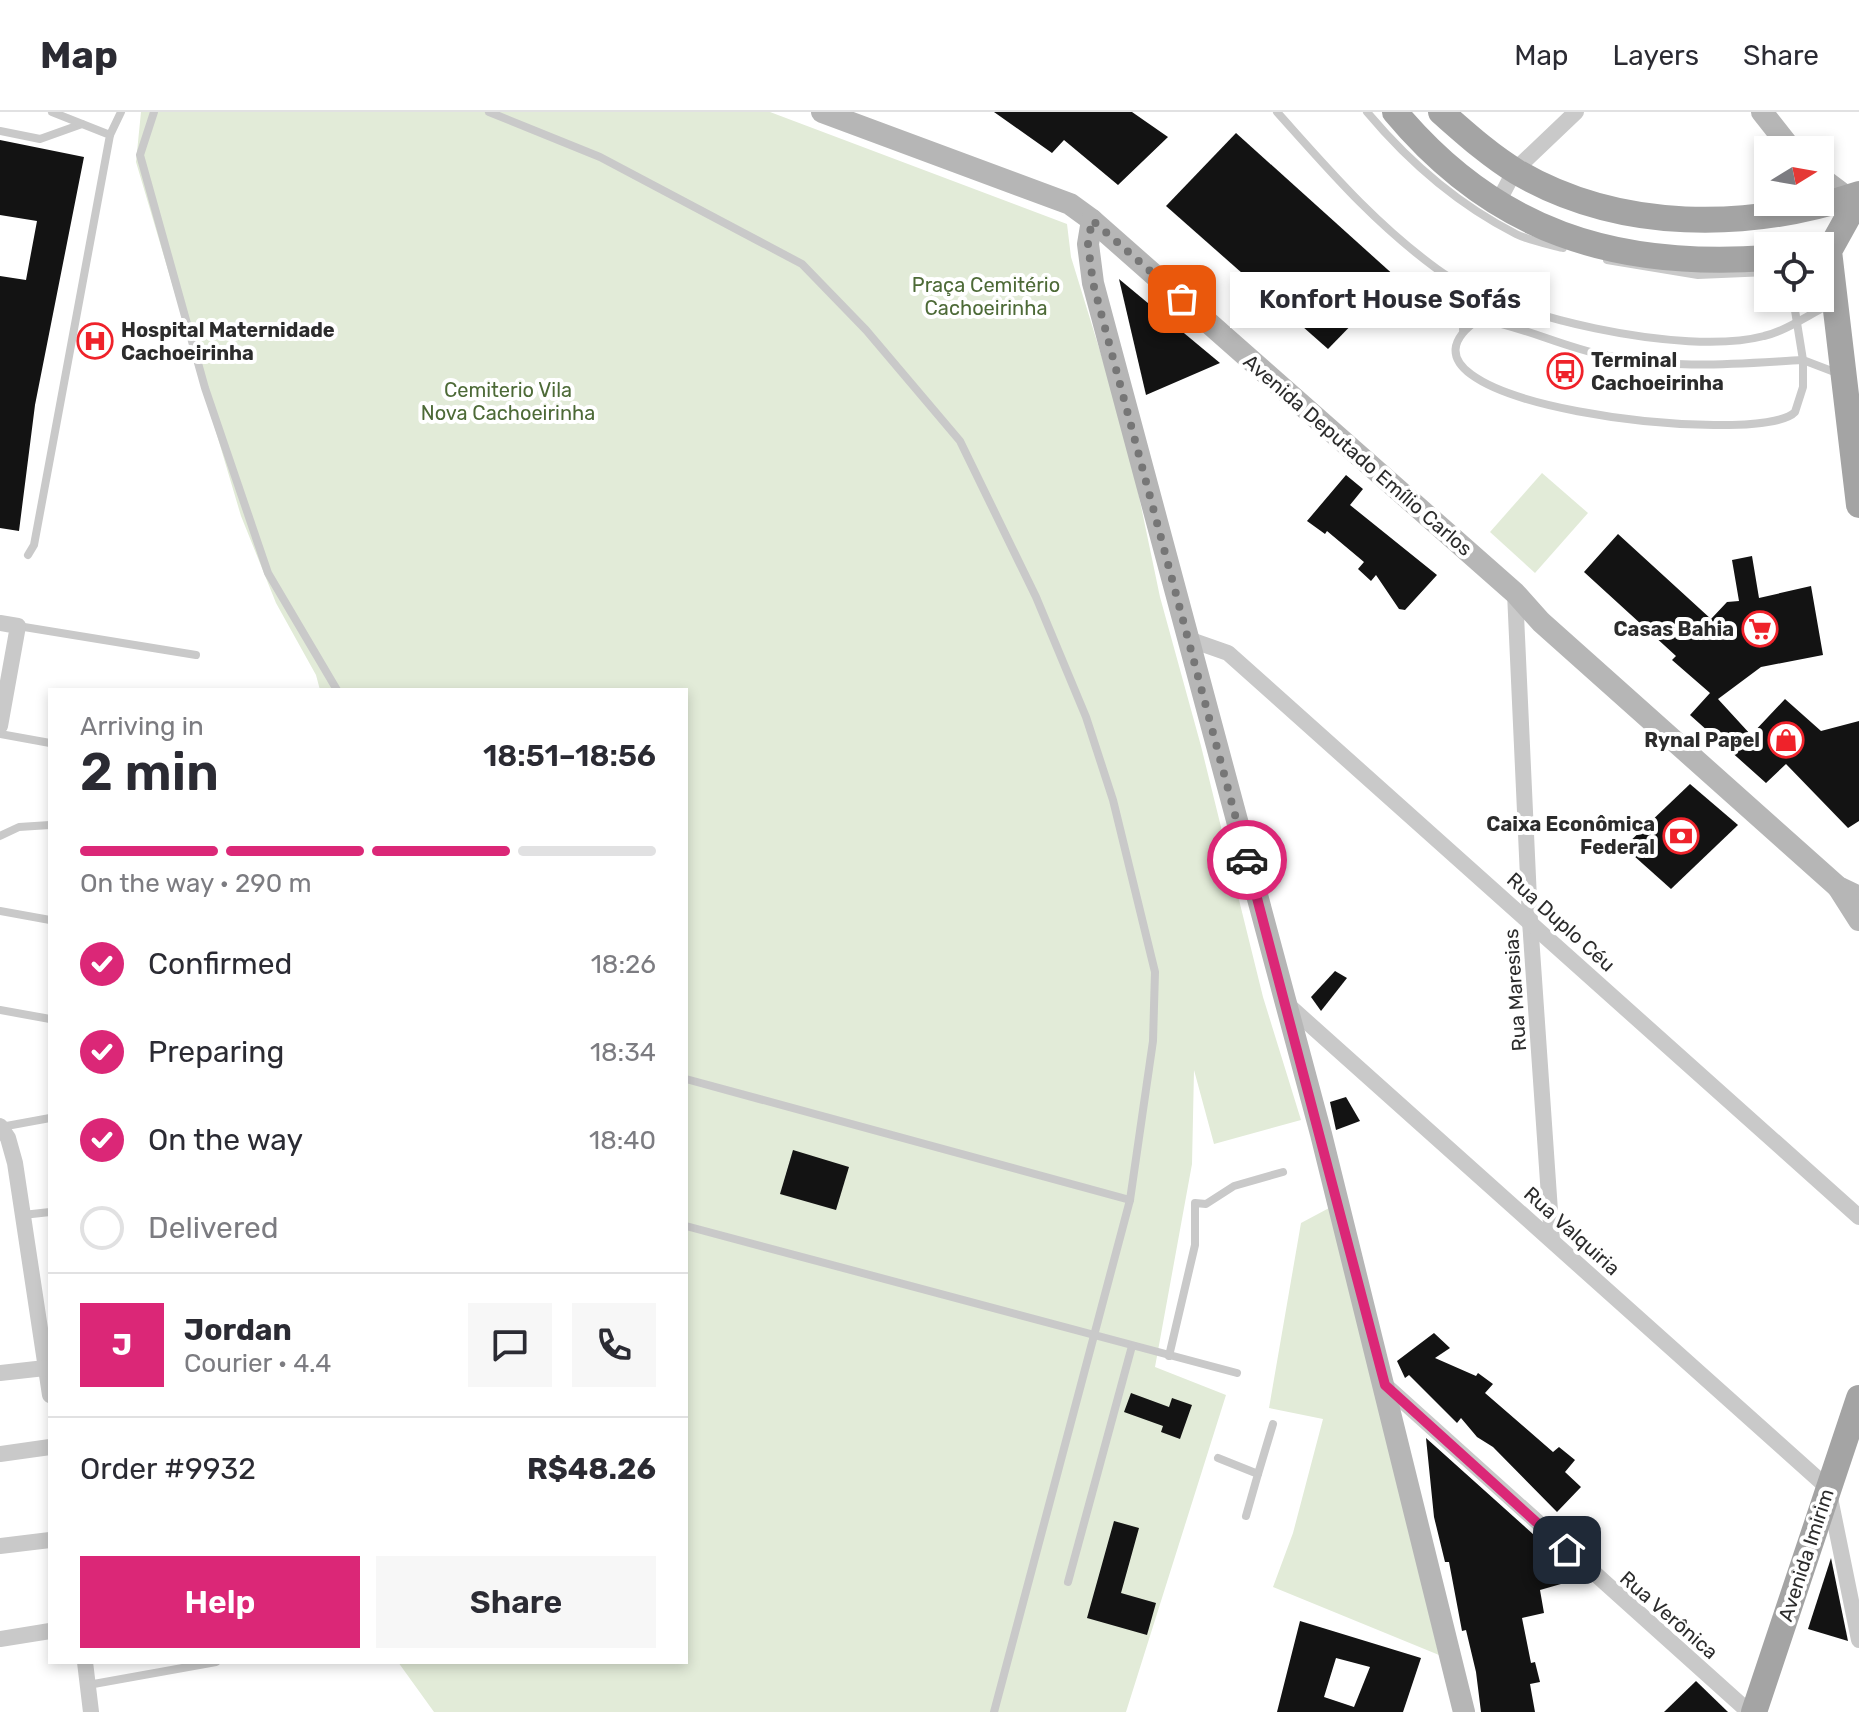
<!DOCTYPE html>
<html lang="en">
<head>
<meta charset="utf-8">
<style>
	:root { --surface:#fff; --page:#f7f7f7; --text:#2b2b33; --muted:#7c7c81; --line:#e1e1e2; --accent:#db2777 }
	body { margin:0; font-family:Rubik,sans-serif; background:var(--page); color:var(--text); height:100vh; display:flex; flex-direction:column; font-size:30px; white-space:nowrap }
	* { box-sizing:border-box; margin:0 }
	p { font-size:26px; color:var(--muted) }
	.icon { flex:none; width:44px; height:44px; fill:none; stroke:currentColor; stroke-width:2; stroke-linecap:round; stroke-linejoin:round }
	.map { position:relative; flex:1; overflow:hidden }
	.sheet { position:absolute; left:48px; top:576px; width:640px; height:976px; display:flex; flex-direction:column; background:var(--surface); border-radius:0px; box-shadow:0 4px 12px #0003 }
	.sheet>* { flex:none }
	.needle { width:52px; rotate:79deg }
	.controls { position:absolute; left:1754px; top:24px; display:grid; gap:16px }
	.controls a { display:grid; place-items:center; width:80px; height:80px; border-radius:0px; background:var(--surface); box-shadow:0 4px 12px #0003; font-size:40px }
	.pin { position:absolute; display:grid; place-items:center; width:68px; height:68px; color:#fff; margin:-34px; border-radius:16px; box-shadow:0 4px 12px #0006 }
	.courier { position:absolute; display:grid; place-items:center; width:80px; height:80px; margin:-40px; border:6px solid #db2777; border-radius:50%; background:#fff; color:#222; box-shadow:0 2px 10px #0007 }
	.bubble { position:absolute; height:56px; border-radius:0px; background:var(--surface); box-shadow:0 4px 12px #0003; font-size:26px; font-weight:600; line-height:56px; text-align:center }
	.headline em { font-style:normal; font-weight:600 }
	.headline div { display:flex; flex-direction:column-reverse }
	.headline { display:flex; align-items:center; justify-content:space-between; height:136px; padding:0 32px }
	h1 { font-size:52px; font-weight:600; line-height:60px }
	.bar { display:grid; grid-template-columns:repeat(4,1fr); gap:12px 8px; align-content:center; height:96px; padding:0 32px }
	.bar i { height:10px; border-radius:6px; background:var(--line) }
	.bar .current { background:var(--accent) }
	.bar p { grid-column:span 4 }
	.line { display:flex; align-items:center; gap:20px; padding:0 32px; border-top:2px solid var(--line) }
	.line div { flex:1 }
	.round { display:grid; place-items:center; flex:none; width:84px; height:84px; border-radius:0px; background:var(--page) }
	ol { padding:0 32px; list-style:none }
	li { display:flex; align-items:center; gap:24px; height:88px }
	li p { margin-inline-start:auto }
	li .icon { padding:8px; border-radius:50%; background:var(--accent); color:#fff; stroke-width:4 }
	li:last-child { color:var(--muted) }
	li i { width:44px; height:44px; border:4px solid var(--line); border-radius:50% }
	.button { display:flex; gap:16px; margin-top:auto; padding:16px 32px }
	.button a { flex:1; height:92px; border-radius:0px; background:var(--accent); color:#fff; font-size:32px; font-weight:600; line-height:92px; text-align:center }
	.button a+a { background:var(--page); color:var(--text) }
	header { display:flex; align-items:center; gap:48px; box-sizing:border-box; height:112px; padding:0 40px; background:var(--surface); border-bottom:2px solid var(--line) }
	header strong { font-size:38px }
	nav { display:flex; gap:44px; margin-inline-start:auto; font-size:28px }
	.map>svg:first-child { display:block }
	.green { fill:#e2ebd8 }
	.building { fill:#131313; fill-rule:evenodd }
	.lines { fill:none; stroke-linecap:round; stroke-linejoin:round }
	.lane { stroke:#c9c9c9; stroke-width:8 }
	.street { stroke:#c9c9c9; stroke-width:16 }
	.secondary { stroke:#b6b6b6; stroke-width:22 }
	.primary { stroke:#a4a4a4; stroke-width:26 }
	.done { stroke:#767676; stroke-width:8; stroke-dasharray:0 14.4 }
	.route { stroke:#db2777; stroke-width:10 }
	.labels { text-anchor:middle; stroke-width:8; stroke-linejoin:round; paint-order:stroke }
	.park-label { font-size:20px; fill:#4d6a37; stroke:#fff }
	.poi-label { font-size:20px; font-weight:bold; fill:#2c2c2c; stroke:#fff; text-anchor:end }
	.street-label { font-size:20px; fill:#2c2c2c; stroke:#fff }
</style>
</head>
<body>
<header>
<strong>Map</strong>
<nav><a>Map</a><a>Layers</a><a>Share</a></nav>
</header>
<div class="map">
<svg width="1859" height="1600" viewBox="0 0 1859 1600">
	<rect width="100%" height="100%" fill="#fff"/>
	<g class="green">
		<polygon points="141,0 770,0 1067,112 1071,145 1127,327 1160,485 1201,634 1263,885 1301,1008 1214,1032 1194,958 1192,1052 1155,1255 1226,1283 1126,1600 434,1600 398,1550 686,1550 686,578 320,578 316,563 276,491 241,404 136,50"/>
		<polygon points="1542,361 1588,401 1535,461 1490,420"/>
		<polygon points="1331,1095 1439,1543 1273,1475 1293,1421 1323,1307 1269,1296 1301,1111"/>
	</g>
	<g class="building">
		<polygon points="994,0 1132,0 1168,25 1118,73 1064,28 1052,41"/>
		<polygon points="1236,21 1397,166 1328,237 1166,94"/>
		<polygon points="0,28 84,45 35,293 19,419 0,416 0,164 26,168 37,109 0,103"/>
		<polygon points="1119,167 1220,251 1146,283"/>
		<polygon points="1346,363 1363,377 1350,393 1437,463 1405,498 1399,497 1376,463 1371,469 1358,457 1364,450 1327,419 1325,422 1307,409"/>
		<polygon points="1618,422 1711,507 1727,490 1739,489 1732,448 1752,444 1759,486 1811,474 1823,543 1761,555 1718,587 1751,623 1785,587 1821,619 1859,609 1859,709 1848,716 1786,652 1766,671 1690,603 1710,581 1672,548 1676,544 1584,460"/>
		<polygon points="1690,672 1738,713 1671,777 1624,735"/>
		<polygon points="1335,859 1347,866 1321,899 1311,885"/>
		<polygon points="1346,985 1360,1009 1336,1018 1330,990"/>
		<polygon points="793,1038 849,1055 836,1098 780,1082"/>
		<polygon points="1434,1221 1450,1236 1435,1246 1476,1264 1478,1261 1493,1272 1485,1281 1553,1340 1559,1335 1575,1348 1565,1360 1581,1375 1557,1400 1493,1335 1477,1325 1461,1306 1457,1311 1409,1263 1405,1266 1397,1249"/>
		<polygon points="1131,1281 1169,1295 1172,1286 1192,1293 1180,1327 1161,1320 1163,1314 1124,1300"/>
		<polygon points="1426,1326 1582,1466 1540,1478 1544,1501 1522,1506 1531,1551 1535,1550 1540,1570 1530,1572 1535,1600 1481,1600 1476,1560 1466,1518 1462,1519 1449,1450 1445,1450 1434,1405"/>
		<polygon points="1114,1409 1139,1416 1121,1481 1156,1491 1147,1523 1087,1506"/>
		<polygon points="1831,1446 1848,1529 1808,1517"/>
		<path d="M1300,1509L1421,1546L1403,1600H1277ZM1336,1546L1370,1555L1354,1595L1324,1585Z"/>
		<polygon points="1696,1569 1728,1600 1664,1600"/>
	</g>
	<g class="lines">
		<g class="lane">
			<polyline points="154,0 140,43 205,276 268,461 337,578"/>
			<polyline points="489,0 600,45 802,152 866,218 960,329 1036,485 1086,605 1113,688 1155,860 1153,929 1130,1088 994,1600"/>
			<path d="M1277,0C1329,58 1373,110 1437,157C1502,205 1685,245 1764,224C1786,219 1808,203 1829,193"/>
			<path d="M1367,0C1408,49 1459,93 1516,122C1530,129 1548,132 1563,136"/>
			<polyline points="0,19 40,27 82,12"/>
			<polyline points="110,23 121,0"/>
			<polyline points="1607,148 1698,163 1768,160"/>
			<polyline points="1793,186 1803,248 1837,261"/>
			<path d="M1479,207C1522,214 1560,234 1603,243C1675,258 1731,252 1803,248V275L1795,300C1761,337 1355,292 1479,207Z"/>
			<polyline points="1463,218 1466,172"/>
			<polyline points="28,443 34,433 110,23 52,0"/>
			<polyline points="18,514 196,543"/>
			<polyline points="0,622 50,631"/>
			<polyline points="0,724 19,715 50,713"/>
			<polyline points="0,799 50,808"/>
			<polyline points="0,898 50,907"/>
			<polyline points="686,967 1130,1088"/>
			<polyline points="1,1015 50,1006"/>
			<polyline points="23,1103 50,1100"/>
			<polyline points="686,1114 1237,1261"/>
			<polyline points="1169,1244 1195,1133 1195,1091 1206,1092 1234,1074 1283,1060"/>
			<polyline points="1218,1346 1258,1362 1273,1312"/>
			<polyline points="1246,1404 1258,1362"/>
			<polyline points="1068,1470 1132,1234"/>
			<polyline points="88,1573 216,1550"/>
		</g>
		<g class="street">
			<polyline points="1497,92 1515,58 1576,0"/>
			<polyline points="1515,481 1530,809 1552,1128"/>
			<polyline points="0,511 18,514 0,614"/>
			<polyline points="1191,528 1228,541 1859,1105"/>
			<polyline points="1288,893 1828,1376 1859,1528"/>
			<polyline points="0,1014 8,1026 15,1051 50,1283"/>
			<polyline points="0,1261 45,1256"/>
			<polyline points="1385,1273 1749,1600"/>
			<polyline points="0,1342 50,1335"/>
			<polyline points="0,1434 50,1428"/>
			<polyline points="0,1527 50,1519"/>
			<polyline points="85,1550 91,1600"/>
		</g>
		<g class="secondary">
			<polyline points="822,0 1070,92 1092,108 1515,481 1541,510 1838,775 1859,785"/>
			<polyline points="1762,0 1792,38"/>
			<polyline points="1820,65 1848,86"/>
			<polyline points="1092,108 1088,132 1093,171 1321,1022 1464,1600"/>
			<polyline points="1838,775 1859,808"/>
		</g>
		<g class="primary">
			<path d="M1395,0C1495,120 1615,157 1768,146"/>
			<path d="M1441,0C1465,21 1489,43 1517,60C1620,120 1748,119 1859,82"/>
			<polyline points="1859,85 1829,139 1859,393"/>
			<polyline points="1754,1600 1859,1286"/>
		</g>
	</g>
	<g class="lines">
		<polyline class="done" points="1182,187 1092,108 1088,132 1093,171 1247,748"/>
		<polyline class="route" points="1247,748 1385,1273 1567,1438"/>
	</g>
	<defs>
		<symbol id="hospital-ring" viewBox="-11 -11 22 22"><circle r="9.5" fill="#fff" stroke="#ef222a" stroke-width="1.5"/><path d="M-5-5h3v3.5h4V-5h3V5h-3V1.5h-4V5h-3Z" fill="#ef222a"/></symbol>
		<symbol id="bus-ring" viewBox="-11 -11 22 22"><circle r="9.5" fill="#fff" stroke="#ef222a" stroke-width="1.5"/><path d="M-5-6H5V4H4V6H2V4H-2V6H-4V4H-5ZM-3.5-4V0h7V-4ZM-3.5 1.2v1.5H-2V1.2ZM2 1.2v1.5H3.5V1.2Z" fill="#ef222a"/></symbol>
		<symbol id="supermarket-ring" viewBox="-11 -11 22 22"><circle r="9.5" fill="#fff" stroke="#ef222a" stroke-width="1.5"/><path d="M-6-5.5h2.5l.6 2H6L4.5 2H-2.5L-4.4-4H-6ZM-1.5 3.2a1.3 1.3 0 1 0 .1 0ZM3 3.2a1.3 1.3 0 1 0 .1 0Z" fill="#ef222a"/></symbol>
		<symbol id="shop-ring" viewBox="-11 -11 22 22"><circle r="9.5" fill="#fff" stroke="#ef222a" stroke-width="1.5"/><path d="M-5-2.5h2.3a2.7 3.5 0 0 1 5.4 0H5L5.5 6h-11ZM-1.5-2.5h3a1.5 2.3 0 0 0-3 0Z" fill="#ef222a"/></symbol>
		<symbol id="bank-ring" viewBox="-11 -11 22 22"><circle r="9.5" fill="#fff" stroke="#ef222a" stroke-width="1.5"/><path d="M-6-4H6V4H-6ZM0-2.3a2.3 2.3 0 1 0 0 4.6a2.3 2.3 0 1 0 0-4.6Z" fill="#ef222a"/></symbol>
	</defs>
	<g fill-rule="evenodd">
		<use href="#hospital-ring" x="75" y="209" width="40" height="40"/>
		<use href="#bus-ring" x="1545" y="239" width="40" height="40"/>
		<use href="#supermarket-ring" x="1740" y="497" width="40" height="40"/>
		<use href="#shop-ring" x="1766" y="608" width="40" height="40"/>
		<use href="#bank-ring" x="1661" y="704" width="40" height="40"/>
	</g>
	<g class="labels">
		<g class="park-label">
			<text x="986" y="180">Praça Cemitério<tspan x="986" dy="23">Cachoeirinha</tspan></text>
			<text x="508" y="285">Cemiterio Vila<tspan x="508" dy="23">Nova Cachoeirinha</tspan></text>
		</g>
		<g class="poi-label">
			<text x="121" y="225" text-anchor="start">Hospital Maternidade<tspan x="121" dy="23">Cachoeirinha</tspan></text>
			<text x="1591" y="255" text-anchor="start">Terminal<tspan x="1591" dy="23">Cachoeirinha</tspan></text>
			<text x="1734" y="524">Casas Bahia</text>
			<text x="1760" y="635">Rynal Papel</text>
			<text x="1655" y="719">Caixa Econômica<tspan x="1655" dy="23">Federal</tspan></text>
		</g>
		<g class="street-label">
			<text transform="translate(1358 343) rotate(41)" y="7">Avenida Deputado Emílio Carlos</text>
			<text transform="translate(1561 810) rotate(42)" y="7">Rua Duplo Céu</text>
			<text transform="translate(1515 878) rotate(-94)" y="7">Rua Maresias</text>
			<text transform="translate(1572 1119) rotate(42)" y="7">Rua Valquiria</text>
			<text transform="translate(1806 1443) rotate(-72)" y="7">Avenida Imirim</text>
			<text transform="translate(1669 1503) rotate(41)" y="7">Rua Verônica</text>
		</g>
	</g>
</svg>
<div class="controls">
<a><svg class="needle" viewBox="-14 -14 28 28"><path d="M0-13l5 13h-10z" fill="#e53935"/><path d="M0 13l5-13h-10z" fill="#7c7c81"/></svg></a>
<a><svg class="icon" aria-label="locate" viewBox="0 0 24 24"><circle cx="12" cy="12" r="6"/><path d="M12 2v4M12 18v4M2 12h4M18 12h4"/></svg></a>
</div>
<div class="pin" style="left:1182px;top:187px;background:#ea580c"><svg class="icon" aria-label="bag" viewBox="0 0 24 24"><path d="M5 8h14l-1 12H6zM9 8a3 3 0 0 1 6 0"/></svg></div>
<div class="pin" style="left:1567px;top:1438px;background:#1f2937"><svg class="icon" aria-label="home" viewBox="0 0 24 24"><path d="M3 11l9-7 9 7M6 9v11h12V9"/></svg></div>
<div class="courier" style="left:1247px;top:748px"><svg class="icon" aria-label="car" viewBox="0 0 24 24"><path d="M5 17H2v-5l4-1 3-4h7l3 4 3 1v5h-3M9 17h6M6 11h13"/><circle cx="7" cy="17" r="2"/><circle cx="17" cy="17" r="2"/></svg></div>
<div class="bubble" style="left:1230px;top:160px;width:320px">Konfort House Sofás</div>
<section class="sheet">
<div class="headline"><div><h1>2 min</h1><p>Arriving in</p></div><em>18:51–18:56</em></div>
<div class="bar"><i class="current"></i><i class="current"></i><i class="current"></i><i></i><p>On the way · 290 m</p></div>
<ol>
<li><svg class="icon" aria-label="check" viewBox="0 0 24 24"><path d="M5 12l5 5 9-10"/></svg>Confirmed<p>18:26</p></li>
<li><svg class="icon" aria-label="check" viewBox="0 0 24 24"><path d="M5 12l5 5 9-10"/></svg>Preparing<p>18:34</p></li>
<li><svg class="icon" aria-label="check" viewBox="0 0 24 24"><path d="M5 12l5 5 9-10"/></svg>On the way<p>18:40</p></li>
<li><i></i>Delivered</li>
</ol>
<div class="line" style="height:144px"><b class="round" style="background:var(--accent);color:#fff">J</b><div><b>Jordan</b><p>Courier · 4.4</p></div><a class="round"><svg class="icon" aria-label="chat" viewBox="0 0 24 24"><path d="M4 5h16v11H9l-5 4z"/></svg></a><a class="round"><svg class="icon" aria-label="phone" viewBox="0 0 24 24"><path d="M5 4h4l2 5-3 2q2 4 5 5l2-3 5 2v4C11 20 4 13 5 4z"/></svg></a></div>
<div class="line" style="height:104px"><div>Order #9932</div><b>R$48.26</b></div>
<div class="button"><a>Help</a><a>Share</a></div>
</section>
</div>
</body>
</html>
